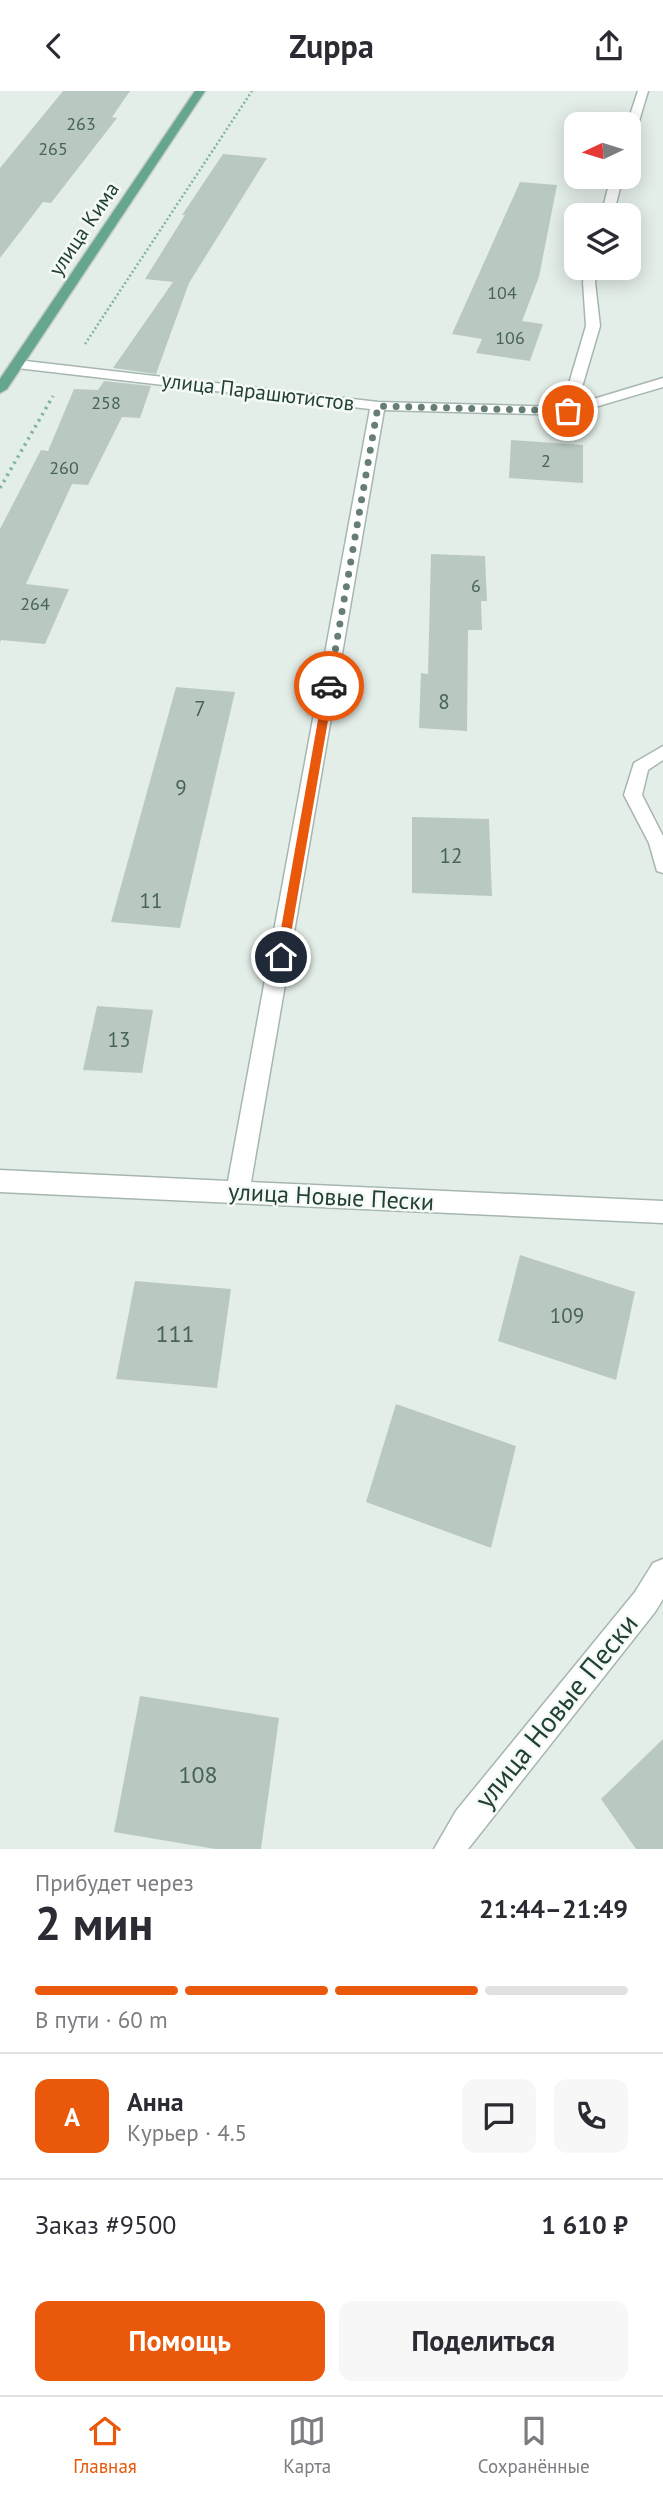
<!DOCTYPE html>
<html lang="ru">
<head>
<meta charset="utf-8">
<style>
	:root { --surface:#fff; --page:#f7f7f7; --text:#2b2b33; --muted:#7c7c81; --line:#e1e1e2; --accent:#ea580c }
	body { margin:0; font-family:"PT Sans",sans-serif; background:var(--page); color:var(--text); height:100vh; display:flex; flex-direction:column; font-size:26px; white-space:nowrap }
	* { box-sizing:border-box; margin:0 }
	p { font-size:23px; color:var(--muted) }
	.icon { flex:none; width:38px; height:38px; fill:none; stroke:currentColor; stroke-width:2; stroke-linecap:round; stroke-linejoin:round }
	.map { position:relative; height:1758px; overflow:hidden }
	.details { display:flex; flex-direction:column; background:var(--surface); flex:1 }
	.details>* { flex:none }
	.needle { width:46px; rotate:266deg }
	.fabs { position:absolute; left:564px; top:21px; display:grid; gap:14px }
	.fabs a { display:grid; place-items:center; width:77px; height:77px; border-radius:14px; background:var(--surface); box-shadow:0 4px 18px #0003; font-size:35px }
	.pin { position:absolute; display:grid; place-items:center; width:60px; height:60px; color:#fff; margin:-30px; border:4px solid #fff; border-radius:50%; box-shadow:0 2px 7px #0007 }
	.courier { position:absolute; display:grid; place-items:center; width:70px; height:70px; margin:-35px; border:5px solid #ea580c; border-radius:50%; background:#fff; color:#222; box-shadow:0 2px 9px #0007 }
	.summary em { font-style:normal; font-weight:800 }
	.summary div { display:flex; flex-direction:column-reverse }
	.summary { display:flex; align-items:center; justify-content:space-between; height:119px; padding:0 35px }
	h1 { font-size:46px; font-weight:800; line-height:52px }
	.bar { display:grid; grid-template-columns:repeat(4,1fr); gap:10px 7px; align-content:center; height:84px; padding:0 35px }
	.bar i { height:9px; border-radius:5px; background:var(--line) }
	.bar .selected { background:var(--accent) }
	.bar p { grid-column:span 4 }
	.line { display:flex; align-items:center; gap:18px; padding:0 35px; border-top:2px solid var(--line) }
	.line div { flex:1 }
	.round { display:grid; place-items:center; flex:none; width:74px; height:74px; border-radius:14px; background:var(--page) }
	.action { display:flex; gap:14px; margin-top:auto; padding:14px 35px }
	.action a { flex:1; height:80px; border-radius:14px; background:var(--accent); color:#fff; font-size:28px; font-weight:800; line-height:80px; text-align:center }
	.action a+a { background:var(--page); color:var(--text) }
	header { display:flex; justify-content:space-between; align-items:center; height:91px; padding:0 35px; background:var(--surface); font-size:32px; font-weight:800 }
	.menu { display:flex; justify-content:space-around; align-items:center; height:98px; border-top:2px solid var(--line); background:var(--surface); font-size:19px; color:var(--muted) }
	.menu a { display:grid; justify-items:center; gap:4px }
	.menu .selected { color:var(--accent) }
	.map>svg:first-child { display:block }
	.building { fill:#b9c9c1 }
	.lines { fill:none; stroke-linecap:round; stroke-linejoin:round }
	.lane-casing { stroke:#a6b7af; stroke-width:3 }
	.street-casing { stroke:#a6b7af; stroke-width:3 }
	.primary-casing { stroke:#c1cac6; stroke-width:3 }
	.path-far1 { stroke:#82b49f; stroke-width:2.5; stroke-dasharray:2 2.5; stroke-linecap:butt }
	.path { stroke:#82b49f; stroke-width:3.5; stroke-dasharray:2.5 4.5; stroke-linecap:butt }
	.lane { fill:#fff; fill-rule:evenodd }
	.street { fill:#fff; fill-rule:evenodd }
	.primary { fill:#66a68e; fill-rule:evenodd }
	.route { fill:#ea580c }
	.done { stroke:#667e74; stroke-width:7; stroke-dasharray:0 12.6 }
	.labels { text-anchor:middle; stroke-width:5; stroke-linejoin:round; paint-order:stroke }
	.far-number-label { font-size:18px; fill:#486358 }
	.far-street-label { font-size:21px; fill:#224135; stroke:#f5faf7 }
	.number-label { font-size:21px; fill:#486358 }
	.street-label { font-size:24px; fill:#224135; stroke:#f5faf7 }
	.near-number-label { font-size:24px; fill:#486358 }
	.near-street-label { font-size:28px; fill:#224135; stroke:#f5faf7 }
</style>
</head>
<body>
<header><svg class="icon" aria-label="back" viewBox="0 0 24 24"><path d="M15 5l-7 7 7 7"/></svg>Zuppa<svg class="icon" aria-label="share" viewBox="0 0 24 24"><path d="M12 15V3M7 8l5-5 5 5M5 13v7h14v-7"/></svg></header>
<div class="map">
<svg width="663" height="1758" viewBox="0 0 663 1758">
	<rect width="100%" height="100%" fill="#e4eee8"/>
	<g class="building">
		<polygon points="63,0 130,0 112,26 117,27 51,112 43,111 0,167 0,77"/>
		<polygon points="223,63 267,67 189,192 156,283 113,277 173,191 145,188 185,124 182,124"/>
		<polygon points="520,91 557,94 539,186 522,230 543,233 530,270 476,262 482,248 452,243"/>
		<polygon points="104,290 151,295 140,327 122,326 88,394 72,393 26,493 69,498 45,553 1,549 0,552 0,438 41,359 48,360 74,298 98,299"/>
		<polygon points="511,349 583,354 583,392 509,387"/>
		<polygon points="431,463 485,465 487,510 481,510 482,539 468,539 467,640 419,637 421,582 428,583"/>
		<polygon points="176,596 235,601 180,837 111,831"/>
		<polygon points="412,726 489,728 492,805 412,802"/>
		<polygon points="97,915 153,919 142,982 83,979"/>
		<polygon points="520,1164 635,1201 616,1289 498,1250"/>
		<polygon points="135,1190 231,1198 217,1297 116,1288"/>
		<polygon points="396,1313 516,1355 491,1457 366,1411"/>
		<polygon points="140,1605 279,1627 261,1758 215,1758 114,1741"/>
		<polygon points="663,1648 663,1758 636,1758 601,1708"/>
	</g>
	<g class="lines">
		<defs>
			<polygon id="lane" points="663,655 663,669 648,679 642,704 663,745 663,782 657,780 649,752 624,704 634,672"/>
			<g id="street">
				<polygon points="638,0 648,0 634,47 628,50 627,33"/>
				<polygon points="611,86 623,86 613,124 601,124"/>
				<polygon points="586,177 598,177 595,191 600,235 577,313 663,287 663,296 568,324 384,319 251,1091 663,1110 663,1132 0,1101 0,1079 228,1090 370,318 17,277 10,273 17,269 378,311 562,316 586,235 583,191"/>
				<polygon points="663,1468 663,1508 655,1521 468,1758 434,1758 456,1720 635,1501 653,1472"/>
			</g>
			<polygon id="primary" points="195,0 205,0 7,298 0,302 0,288"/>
		</defs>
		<use href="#lane" class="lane-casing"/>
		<use href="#street" class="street-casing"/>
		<use href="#primary" class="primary-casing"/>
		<polyline class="path-far1" points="85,253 252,0"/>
		<polyline class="path" points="0,397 53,305"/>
		<use href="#lane" class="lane"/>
		<use href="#street" class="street"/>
		<use href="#primary" class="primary"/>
	</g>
	<polygon class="route" points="329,591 334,595 287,866 281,870 276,866 324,595"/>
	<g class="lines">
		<polyline class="done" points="329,595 378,315 568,320"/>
	</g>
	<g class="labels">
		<g class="far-number-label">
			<text x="81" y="39">263</text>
			<text x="53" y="64">265</text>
			<text x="502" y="208">104</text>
			<text x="510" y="253">106</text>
			<text x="106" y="318">258</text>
			<text x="546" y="376">2</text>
			<text x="64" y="383">260</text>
			<text x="476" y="501">6</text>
			<text x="35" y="519">264</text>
		</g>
		<g class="far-street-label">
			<text transform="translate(84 138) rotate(-56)" y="7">улица Кима</text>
			<text transform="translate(258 301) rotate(7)" y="7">улица Парашютистов</text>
		</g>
		<g class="number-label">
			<text x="444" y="618">8</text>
			<text x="200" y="625">7</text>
			<text x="181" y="704">9</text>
			<text x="451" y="772">12</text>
			<text x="151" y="817">11</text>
			<text x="119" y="956">13</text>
			<text x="567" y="1232">109</text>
		</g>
		<g class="street-label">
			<text transform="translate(331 1106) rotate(3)" y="8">улица Новые Пески</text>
		</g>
		<g class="near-number-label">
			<text x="175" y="1251">111</text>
			<text x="198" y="1692">108</text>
		</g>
		<g class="near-street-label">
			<text transform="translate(556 1620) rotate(-51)" y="10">улица Новые Пески</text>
		</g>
	</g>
</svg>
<div class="fabs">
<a><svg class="needle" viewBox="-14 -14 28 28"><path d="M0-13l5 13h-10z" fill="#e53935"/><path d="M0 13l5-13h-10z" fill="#7c7c81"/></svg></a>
<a><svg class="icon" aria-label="layers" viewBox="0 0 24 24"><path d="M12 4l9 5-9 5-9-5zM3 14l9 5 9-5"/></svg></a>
</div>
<div class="pin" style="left:568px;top:320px;background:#ea580c"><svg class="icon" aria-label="bag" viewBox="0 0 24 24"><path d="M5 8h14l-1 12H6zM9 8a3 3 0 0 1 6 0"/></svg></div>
<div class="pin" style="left:281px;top:866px;background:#1f2937"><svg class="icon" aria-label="home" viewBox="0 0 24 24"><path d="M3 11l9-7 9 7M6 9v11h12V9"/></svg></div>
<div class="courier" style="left:329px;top:595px"><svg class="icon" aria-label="car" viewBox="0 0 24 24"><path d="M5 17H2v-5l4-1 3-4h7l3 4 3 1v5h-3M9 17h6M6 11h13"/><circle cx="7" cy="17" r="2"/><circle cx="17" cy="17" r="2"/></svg></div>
</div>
<section class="details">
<div class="summary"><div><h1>2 мин</h1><p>Прибудет через</p></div><em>21:44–21:49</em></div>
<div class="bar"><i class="selected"></i><i class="selected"></i><i class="selected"></i><i></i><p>В пути · 60 m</p></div>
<div class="line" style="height:126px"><b class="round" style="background:var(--accent);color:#fff">А</b><div><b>Анна</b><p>Курьер · 4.5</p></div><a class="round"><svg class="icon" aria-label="chat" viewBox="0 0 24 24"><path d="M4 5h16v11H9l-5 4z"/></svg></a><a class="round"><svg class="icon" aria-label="phone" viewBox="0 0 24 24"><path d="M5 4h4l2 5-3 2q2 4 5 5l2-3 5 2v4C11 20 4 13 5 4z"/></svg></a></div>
<div class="line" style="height:91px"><div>Заказ #9500</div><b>1 610 ₽</b></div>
<div class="action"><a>Помощь</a><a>Поделиться</a></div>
</section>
<nav class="menu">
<a class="selected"><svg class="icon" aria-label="home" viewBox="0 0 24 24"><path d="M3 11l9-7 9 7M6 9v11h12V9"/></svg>Главная</a>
<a><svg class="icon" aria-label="map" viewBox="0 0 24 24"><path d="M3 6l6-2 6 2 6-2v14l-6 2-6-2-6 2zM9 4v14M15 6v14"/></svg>Карта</a>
<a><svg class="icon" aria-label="saved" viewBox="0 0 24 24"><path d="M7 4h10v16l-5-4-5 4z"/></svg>Сохранённые</a>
</nav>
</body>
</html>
